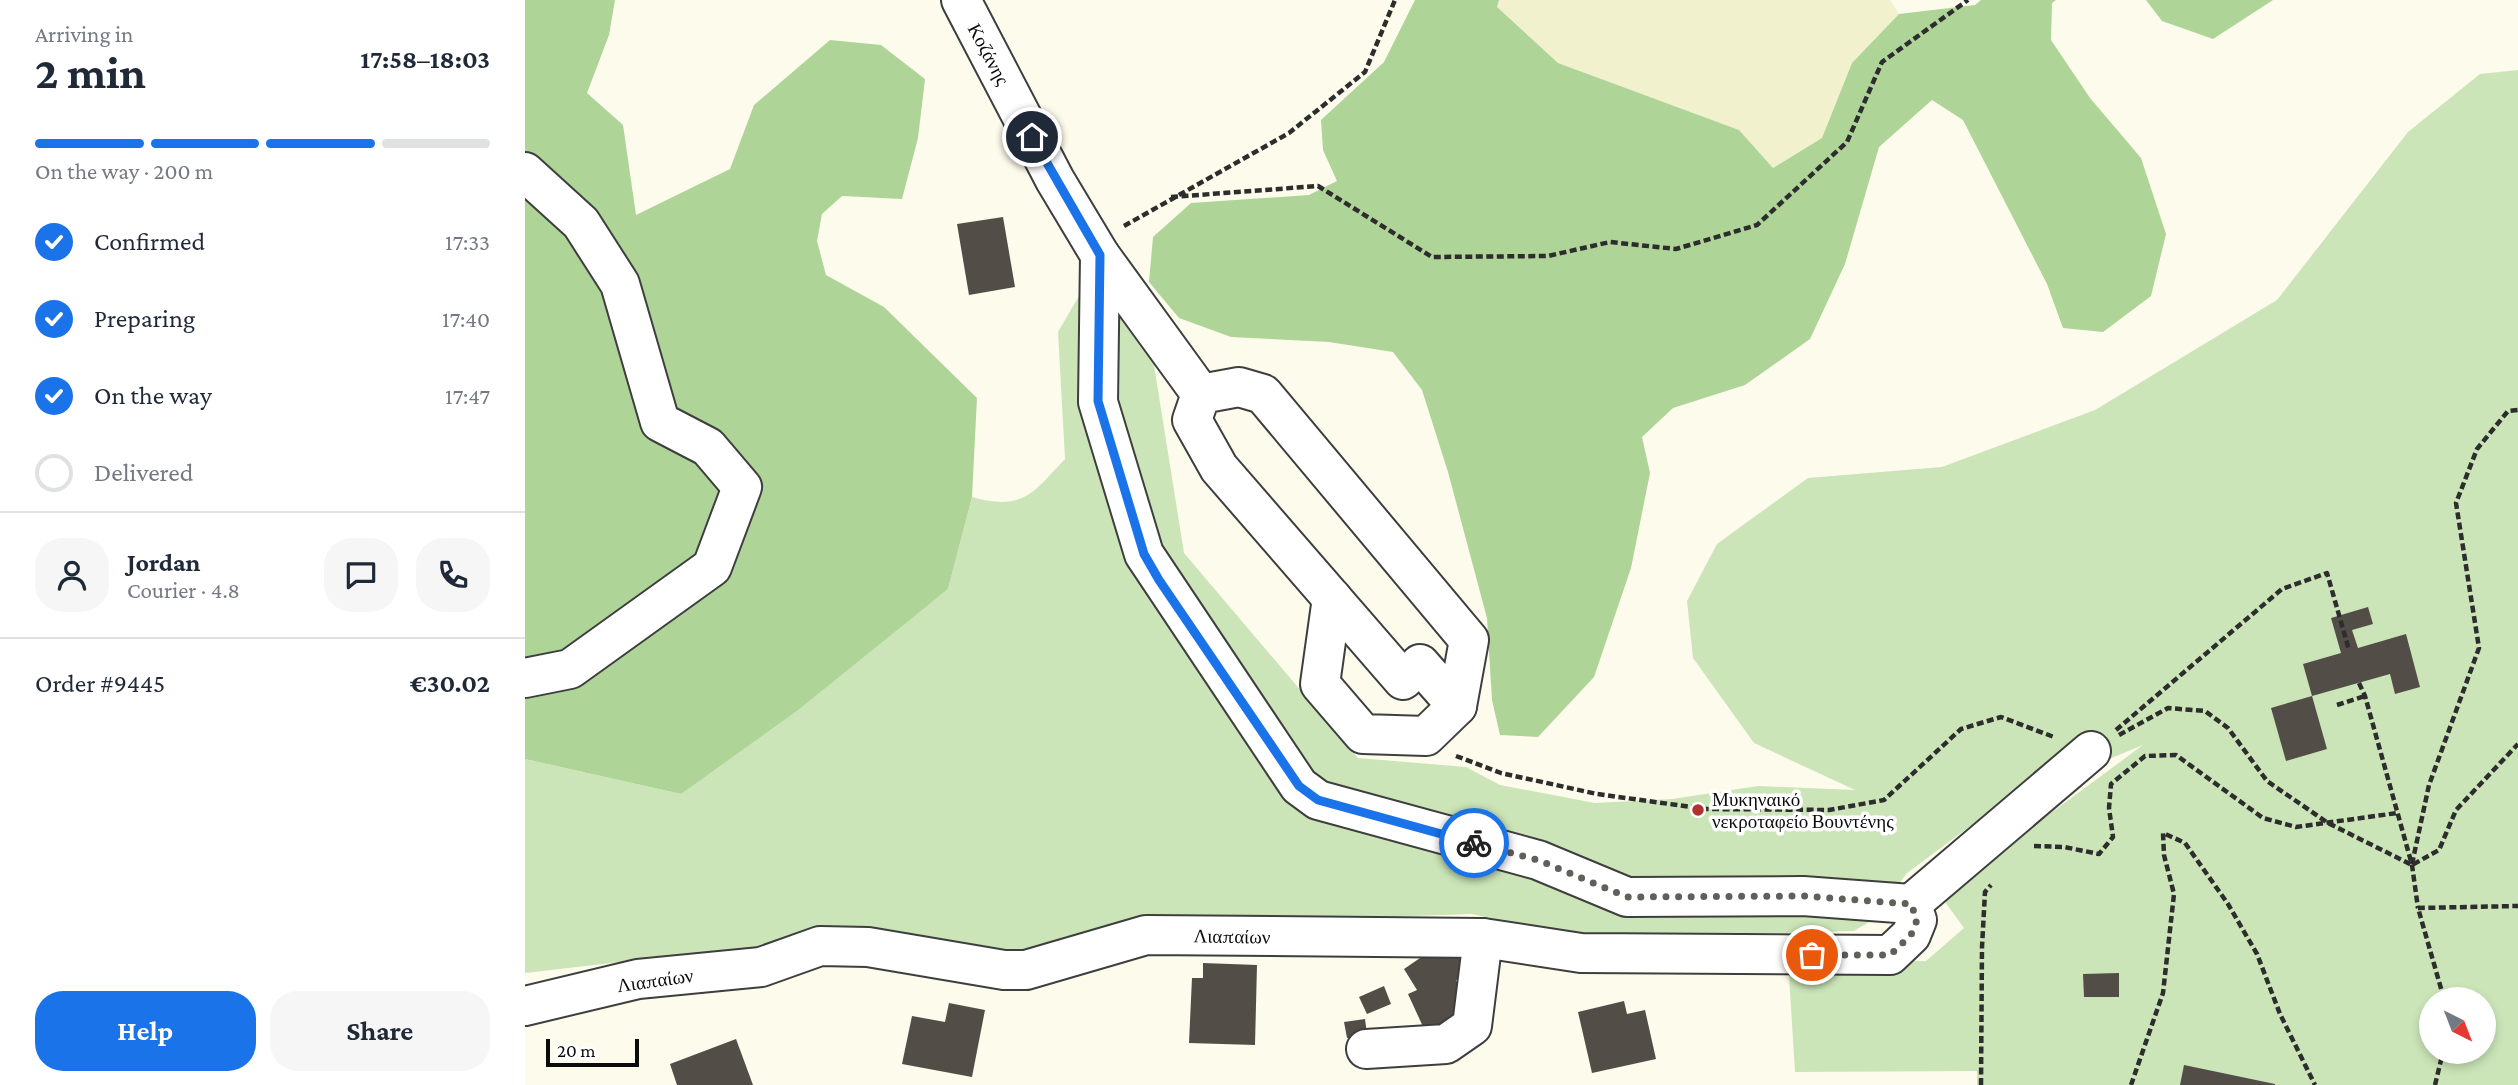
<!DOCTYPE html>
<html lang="en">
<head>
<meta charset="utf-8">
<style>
	:root { --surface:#fff; --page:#f6f6f7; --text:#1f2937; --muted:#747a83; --line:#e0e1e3; --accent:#1a73e8 }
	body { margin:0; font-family:"Crimson Pro",serif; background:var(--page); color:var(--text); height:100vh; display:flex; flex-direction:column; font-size:26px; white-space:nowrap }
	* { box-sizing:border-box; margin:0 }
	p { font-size:23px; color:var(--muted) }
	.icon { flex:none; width:38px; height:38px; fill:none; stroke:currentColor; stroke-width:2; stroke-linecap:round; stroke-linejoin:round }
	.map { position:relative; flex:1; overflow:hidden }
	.side { display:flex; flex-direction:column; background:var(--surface); width:525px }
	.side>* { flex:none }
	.needle { width:46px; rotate:138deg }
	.controls { position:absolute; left:1894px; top:987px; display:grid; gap:14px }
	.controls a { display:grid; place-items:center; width:77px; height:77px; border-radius:50%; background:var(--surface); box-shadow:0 4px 10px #0003; font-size:35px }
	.scale { position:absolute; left:21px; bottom:18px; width:93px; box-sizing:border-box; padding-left:7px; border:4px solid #0b0b0b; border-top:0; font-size:19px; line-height:24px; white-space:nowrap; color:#0b0b0b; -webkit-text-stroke:5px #fff; paint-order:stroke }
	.pin { position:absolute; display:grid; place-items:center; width:60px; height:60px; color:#fff; margin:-30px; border:4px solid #fff; border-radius:50%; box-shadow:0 2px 7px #0007 }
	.courier { position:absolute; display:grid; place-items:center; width:70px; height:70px; margin:-35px; border:5px solid #1a73e8; border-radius:50%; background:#fff; color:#222; box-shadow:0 2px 9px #0007 }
	.head em { font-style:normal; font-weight:700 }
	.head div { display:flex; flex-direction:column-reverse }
	.head { display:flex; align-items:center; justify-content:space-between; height:119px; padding:0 35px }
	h1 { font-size:46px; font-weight:700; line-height:52px }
	.bar { display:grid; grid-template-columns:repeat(4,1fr); gap:10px 7px; align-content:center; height:84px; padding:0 35px }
	.bar i { height:9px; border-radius:5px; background:var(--line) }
	.bar .selected { background:var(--accent) }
	.bar p { grid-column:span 4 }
	.line { display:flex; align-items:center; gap:18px; padding:0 35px; border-top:2px solid var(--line) }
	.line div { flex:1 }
	.round { display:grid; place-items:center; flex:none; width:74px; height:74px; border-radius:28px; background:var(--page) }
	ol { padding:0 35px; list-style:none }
	li { display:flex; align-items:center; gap:21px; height:77px }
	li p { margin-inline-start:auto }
	li .icon { padding:7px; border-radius:50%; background:var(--accent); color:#fff; stroke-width:4 }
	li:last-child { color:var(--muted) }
	li i { width:38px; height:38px; border:4px solid var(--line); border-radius:50% }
	.button { display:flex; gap:14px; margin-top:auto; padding:14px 35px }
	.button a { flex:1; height:80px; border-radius:28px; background:var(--accent); color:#fff; font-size:28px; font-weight:700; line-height:80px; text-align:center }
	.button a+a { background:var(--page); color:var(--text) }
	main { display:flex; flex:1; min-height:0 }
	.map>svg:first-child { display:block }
	.farmland { fill:#f1f1cd }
	.green { fill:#cbe5b8; fill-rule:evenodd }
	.forest { fill:#aed498 }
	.building { fill:#534d48 }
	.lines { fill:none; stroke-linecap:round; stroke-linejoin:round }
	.minor-casing { stroke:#3e3e3e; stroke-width:42 }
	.path { stroke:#2d2d2d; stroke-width:4.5; stroke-dasharray:7 3.5; stroke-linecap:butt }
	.minor { stroke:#fff; stroke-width:38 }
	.done { stroke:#605f59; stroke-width:7; stroke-dasharray:0 12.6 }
	.route { stroke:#1a73e8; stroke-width:9 }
	.poi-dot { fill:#b0332f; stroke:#fff; stroke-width:2.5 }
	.labels { text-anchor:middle; stroke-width:7; stroke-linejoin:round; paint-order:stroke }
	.street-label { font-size:19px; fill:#0b0b0b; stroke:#fff }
	.poi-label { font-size:19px; fill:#0b0b0b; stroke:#fff; text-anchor:start }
</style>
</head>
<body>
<main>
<section class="side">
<div class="head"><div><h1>2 min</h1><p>Arriving in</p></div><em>17:58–18:03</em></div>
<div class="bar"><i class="selected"></i><i class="selected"></i><i class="selected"></i><i></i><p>On the way · 200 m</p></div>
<ol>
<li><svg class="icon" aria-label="check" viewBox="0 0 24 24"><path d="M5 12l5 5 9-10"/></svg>Confirmed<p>17:33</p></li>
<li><svg class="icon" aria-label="check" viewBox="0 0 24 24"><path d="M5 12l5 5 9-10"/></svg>Preparing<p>17:40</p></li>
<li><svg class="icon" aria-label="check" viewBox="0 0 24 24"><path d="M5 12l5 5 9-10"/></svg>On the way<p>17:47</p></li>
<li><i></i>Delivered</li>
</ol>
<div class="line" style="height:126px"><a class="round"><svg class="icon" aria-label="person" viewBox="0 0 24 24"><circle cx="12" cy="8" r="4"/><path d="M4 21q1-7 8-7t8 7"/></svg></a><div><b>Jordan</b><p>Courier · 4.8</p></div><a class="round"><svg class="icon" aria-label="chat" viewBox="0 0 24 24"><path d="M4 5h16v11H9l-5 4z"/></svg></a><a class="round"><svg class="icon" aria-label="phone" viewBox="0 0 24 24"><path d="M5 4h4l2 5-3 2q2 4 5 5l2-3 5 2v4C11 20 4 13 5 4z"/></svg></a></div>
<div class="line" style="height:91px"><div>Order #9445</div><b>€30.02</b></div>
<div class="button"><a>Help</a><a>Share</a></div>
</section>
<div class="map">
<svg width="1993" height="1085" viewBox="0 0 1993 1085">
	<rect width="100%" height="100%" fill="#fdfbeb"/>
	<polygon class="farmland" points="974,0 1365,0 1374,14 1327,63 1297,138 1248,168 1214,130 1033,63 972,7"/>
	<path class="green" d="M1993,70V1085H1452V1071L1270,1072L1263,960L1401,961L1439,928L1415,895L1618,745L1475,804L1382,873L1346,921L1329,931L1086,937L1029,932L947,914L737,921L506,956L95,962L0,973V759L156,794L423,589L447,497C498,511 507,494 540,459L533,332L562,282L625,340L659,553L833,758L941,767L975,785L1070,803L1147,799L1233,786L1330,790L1229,743L1168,658L1162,601L1192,544L1283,478L1417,467L1570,410L1752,300L1883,132L1955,74ZM1906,999H1958V1052H1906Z"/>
	<g class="forest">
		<polygon points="0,0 90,0 84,35 62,93 98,125 111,215 205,169 229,105 305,40 356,45 400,79 393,138 377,199 317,196 297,214 292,241 301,275 359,307 452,398 447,497 423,589 273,710 156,794 0,759"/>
		<polygon points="890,0 974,0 972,7 1033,63 1214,130 1248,168 1297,138 1327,63 1374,14 1450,5 1456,0 1531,0 1527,3 1526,40 1565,98 1616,158 1641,234 1626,296 1578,332 1538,328 1522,284 1438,120 1407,100 1354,147 1320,264 1285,339 1220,385 1148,408 1117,437 1125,473 1106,568 1069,677 1013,737 975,735 967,700 962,618 923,472 897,390 868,352 804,342 706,337 654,318 624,282 628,237 666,203 784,195 812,181 798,150 796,120 859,62"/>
		<polygon points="1621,0 1748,0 1688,39 1637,21"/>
	</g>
	<g class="building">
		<polygon points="478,217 490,287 444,295 432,224"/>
		<polygon points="1843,607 1848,624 1827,630 1833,648 1881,634 1895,687 1870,694 1865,674 1787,696 1778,664 1816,653 1806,618"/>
		<polygon points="1787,696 1802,749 1761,761 1746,708"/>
		<polygon points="898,956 934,958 941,978 931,980 945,1011 900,1031 883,994 892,990 879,969"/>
		<polygon points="678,963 732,965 730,1045 664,1043 667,978 678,978"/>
		<polygon points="1594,973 1594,997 1559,997 1558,974"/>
		<polygon points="859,986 866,1004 842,1014 834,997"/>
		<polygon points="1099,1001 1102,1014 1120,1010 1131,1059 1067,1073 1053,1012"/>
		<polygon points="424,1003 460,1010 447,1077 377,1064 387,1016 420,1022"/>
		<polygon points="840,1019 842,1034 822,1038 819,1022"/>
		<polygon points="211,1039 228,1085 152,1085 145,1064"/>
		<polygon points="1659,1065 1750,1084 1750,1085 1655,1085"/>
	</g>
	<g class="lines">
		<defs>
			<g id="minor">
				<polyline points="436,0 530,180 575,255 573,402 619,554 774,786 793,800 1013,860 1102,897 1278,896 1386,904"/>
				<polyline points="0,172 56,223 95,284 135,422 183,447 217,487 187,567 45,669 0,678"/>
				<polyline points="575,255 676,394 667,420 694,468 878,680 895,664 932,706 944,640 738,394 714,387 676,394"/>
				<polyline points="807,598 795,684 838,734 901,736 932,706"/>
				<polyline points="1386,904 1566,751"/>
				<polyline points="0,1006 113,979 236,967 295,946 343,947 479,970 501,970 621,935 958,938 1056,953 1365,955 1386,935 1392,920 1386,904"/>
				<polyline points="841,1049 921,1044 947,1026 958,938"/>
			</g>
		</defs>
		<use href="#minor" class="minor-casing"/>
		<g class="path">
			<polyline points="646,197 793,186 907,257 1023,256 1085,242 1151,249 1232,225 1322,142 1357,62 1443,0"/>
			<polyline points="599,226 764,133 840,72 870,0"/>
			<polyline points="1834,683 1840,696 1887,865 1893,908"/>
			<polyline points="1812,705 1840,696"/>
			<polyline points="1591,730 1757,589 1802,573 1824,650"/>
			<polyline points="1594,735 1643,708 1680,711 1703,728 1742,781 1803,823 1887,865 1914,850 1931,810 1993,744"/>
			<polyline points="931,756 976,773 1072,794 1181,809 1304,810 1359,800 1436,729 1476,717 1529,737"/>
			<polyline points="1509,846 1539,847 1574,854 1588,837 1584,808 1586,784 1620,756 1651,755 1738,818 1771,827 1872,813"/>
			<polyline points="1887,864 1904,785 1954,648 1931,503 1952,449 1983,411 1993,410"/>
			<polyline points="1919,999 1893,908 1993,906"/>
			<polyline points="1456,1085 1457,947 1460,892 1466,885"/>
			<polyline points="1606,1085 1638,993 1649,894 1639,855 1638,833 1660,843 1703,904 1732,954 1755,1014 1790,1085"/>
			<polyline points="1910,1085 1918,1052"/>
		</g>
		<use href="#minor" class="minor"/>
	</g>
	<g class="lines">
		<polyline class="done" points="949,843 1013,860 1102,897 1278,896 1386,904 1392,920 1386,935 1365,955 1287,955"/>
		<polyline class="route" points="507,137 575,255 573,401 619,554 634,580 774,786 793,800 949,843"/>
	</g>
	<circle class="poi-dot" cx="1173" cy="810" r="7"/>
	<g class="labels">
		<g class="street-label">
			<text transform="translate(464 54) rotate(62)" y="7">Κοζάνης</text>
			<text transform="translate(707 936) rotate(1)" y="7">Λιαπαίων</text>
			<text transform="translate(130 980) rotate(-8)" y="7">Λιαπαίων</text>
		</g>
		<g class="poi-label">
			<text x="1187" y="806">Μυκηναικό<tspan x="1187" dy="22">νεκροταφείο Βουντένης</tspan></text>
		</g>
	</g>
</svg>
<div class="controls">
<a><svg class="needle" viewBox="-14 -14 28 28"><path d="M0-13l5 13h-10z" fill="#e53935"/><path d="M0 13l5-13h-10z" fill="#747a83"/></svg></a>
</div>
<div class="scale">20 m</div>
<div class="pin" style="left:1287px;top:955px;background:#ea580c"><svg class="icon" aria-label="bag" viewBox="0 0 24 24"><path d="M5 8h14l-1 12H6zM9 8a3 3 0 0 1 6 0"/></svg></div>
<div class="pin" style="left:507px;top:137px;background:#1f2937"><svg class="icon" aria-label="home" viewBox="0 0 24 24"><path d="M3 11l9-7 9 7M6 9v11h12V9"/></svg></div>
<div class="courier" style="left:949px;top:843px"><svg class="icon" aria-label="bike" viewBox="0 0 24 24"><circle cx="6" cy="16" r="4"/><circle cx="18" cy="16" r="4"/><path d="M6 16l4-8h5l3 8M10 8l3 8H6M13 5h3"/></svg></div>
</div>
</main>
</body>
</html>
